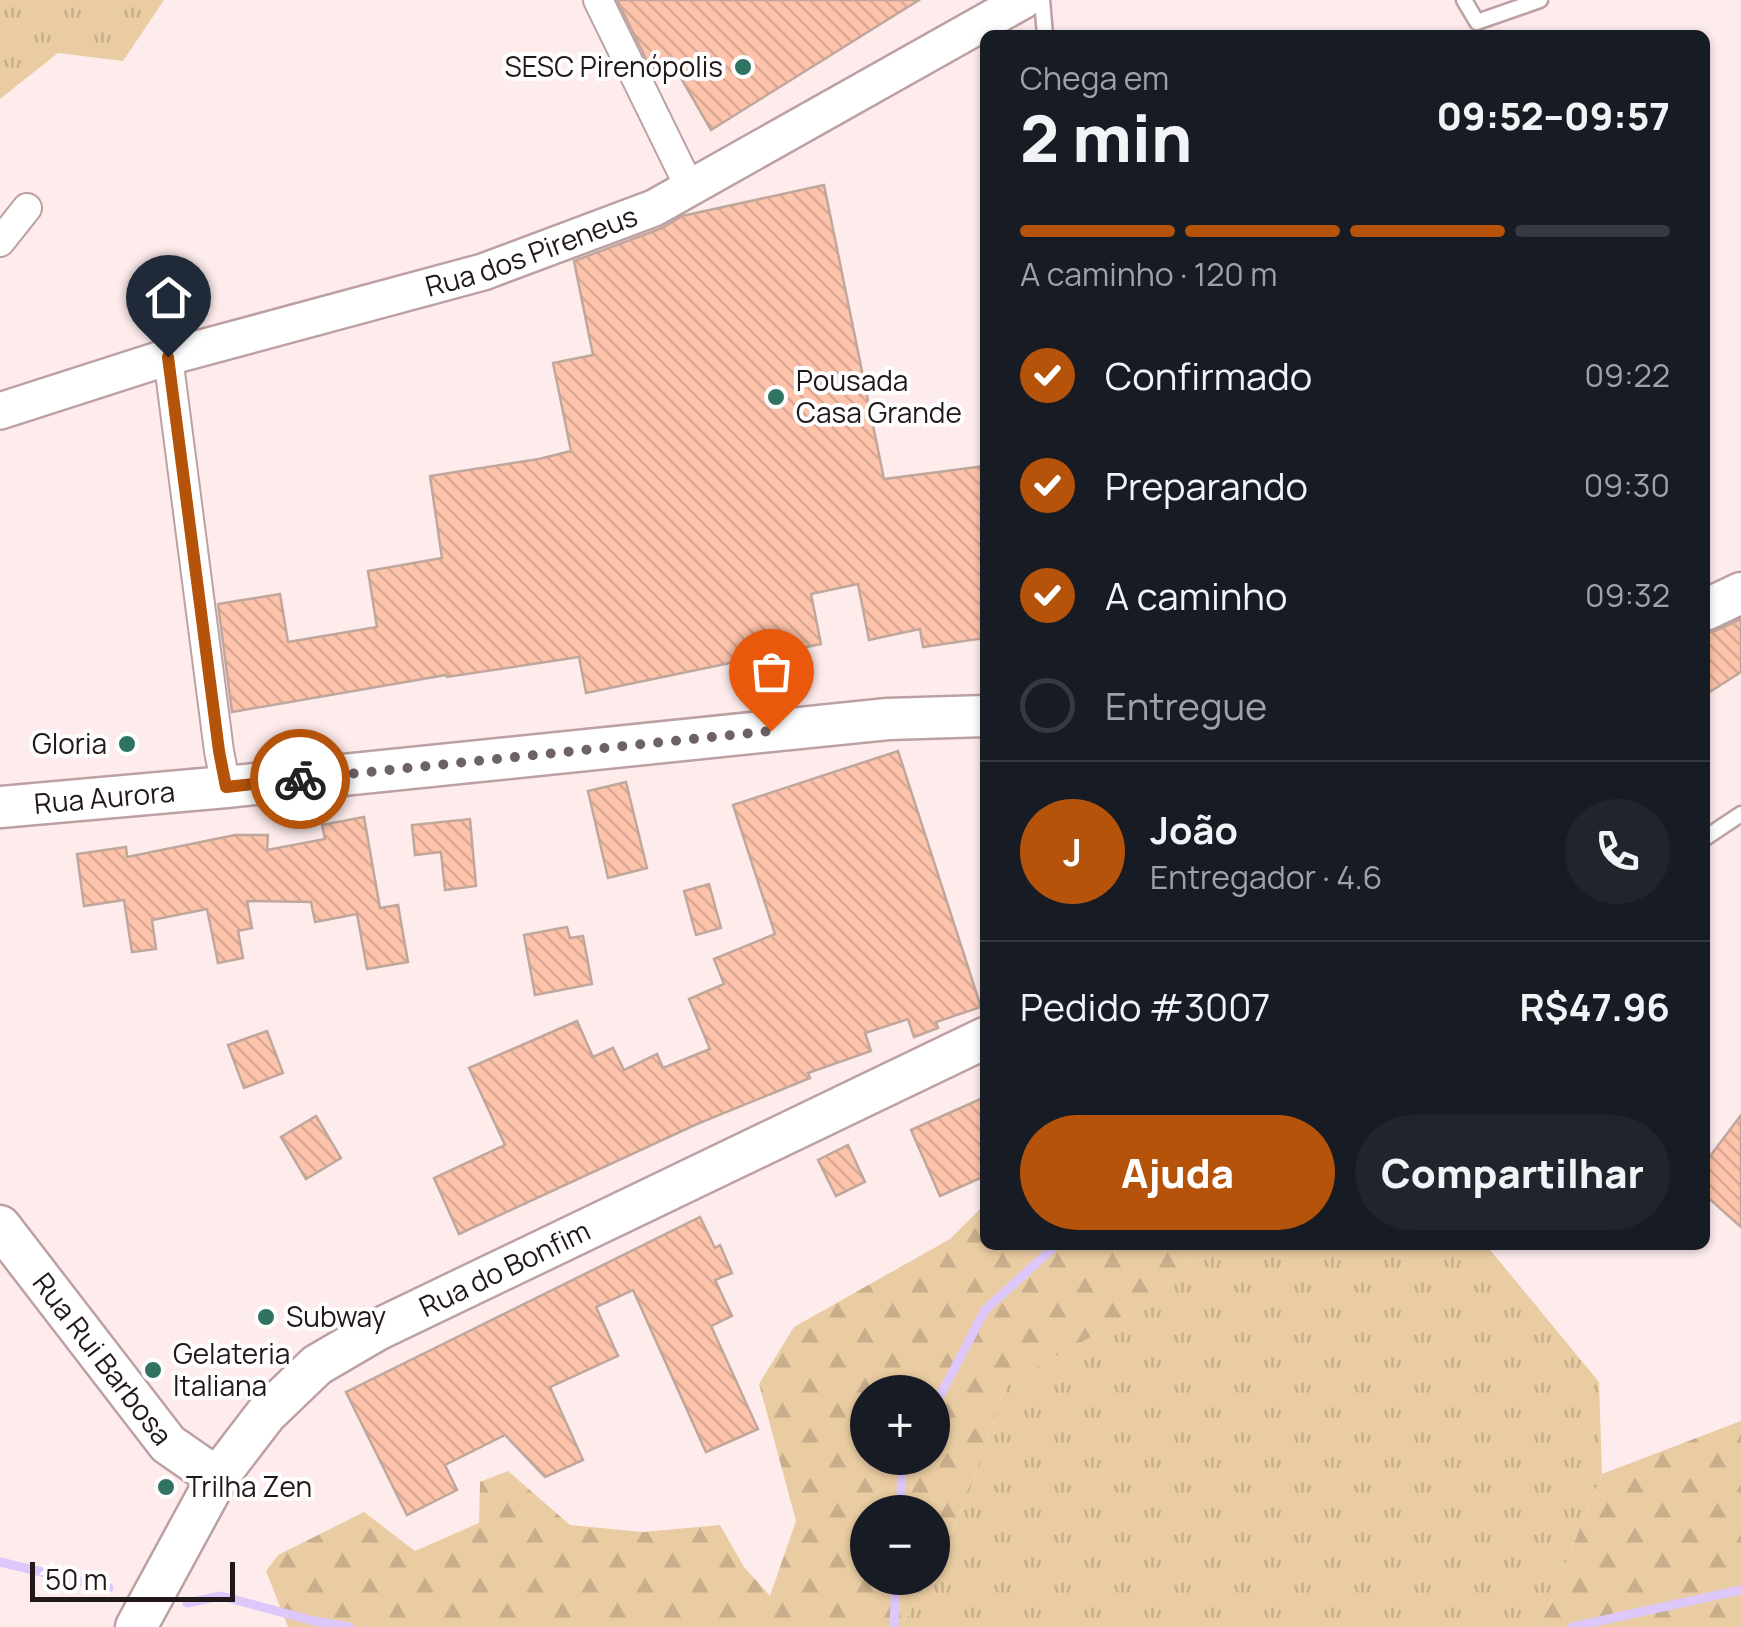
<!DOCTYPE html>
<html lang="pt">
<head>
<meta charset="utf-8">
<style>
	:root { --surface:#171b24; --page:#20242c; --text:#f1f3f6; --muted:#9ea1a6; --line:#363941; --accent:#b45309 }
	body { margin:0; font-family:Manrope,sans-serif; background:var(--page); color:var(--text); height:100vh; display:flex; flex-direction:column; font-size:38px; white-space:nowrap }
	* { box-sizing:border-box; margin:0 }
	p { font-size:32px; color:var(--muted) }
	.icon { flex:none; width:55px; height:55px; fill:none; stroke:currentColor; stroke-width:2; stroke-linecap:round; stroke-linejoin:round }
	.map { position:relative; flex:1; overflow:hidden }
	.details { position:absolute; left:980px; top:30px; width:730px; height:1220px; display:flex; flex-direction:column; background:var(--surface); border-radius:15px; box-shadow:0 2px 8px #0004 }
	.details>* { flex:none }
	.buttons { position:absolute; left:850px; top:1375px; display:grid; gap:20px }
	.buttons a { display:grid; place-items:center; width:100px; height:100px; border-radius:50%; background:var(--surface); box-shadow:0 2px 8px #0004; font-size:50px }
	.scale { position:absolute; left:30px; bottom:25px; width:205px; box-sizing:border-box; padding-left:10px; border:5px solid #221819; border-top:0; font-size:28px; line-height:35px; white-space:nowrap; color:#221819; -webkit-text-stroke:8px #fefefe; paint-order:stroke }
	.pin { position:absolute; display:grid; place-items:center; width:85px; height:85px; color:#fff; margin:-102px -42px; border-radius:50% 50% 50% 0; rotate:-45deg; box-shadow:0 0 10px #0007 }
	.pin .icon { rotate:45deg }
	.courier { position:absolute; display:grid; place-items:center; width:100px; height:100px; margin:-50px; border:8px solid #b45309; border-radius:50%; background:#fff; color:#222; box-shadow:0 2px 12px #0007 }
	.head em { font-style:normal; font-weight:800 }
	.head div { display:flex; flex-direction:column-reverse }
	.head { display:flex; align-items:center; justify-content:space-between; height:170px; padding:0 40px }
	h1 { font-size:65px; font-weight:800; line-height:75px }
	.bar { display:grid; grid-template-columns:repeat(4,1fr); gap:15px 10px; align-content:center; height:120px; padding:0 40px }
	.bar i { height:12px; border-radius:8px; background:var(--line) }
	.bar .active { background:var(--accent) }
	.bar p { grid-column:span 4 }
	.line { display:flex; align-items:center; gap:25px; padding:0 40px; border-top:2px solid var(--line) }
	.line div { flex:1 }
	.round { display:grid; place-items:center; flex:none; width:105px; height:105px; border-radius:52px; background:var(--page) }
	ol { padding:0 40px; list-style:none }
	li { display:flex; align-items:center; gap:30px; height:110px }
	li p { margin-inline-start:auto }
	li .icon { padding:10px; border-radius:50%; background:var(--accent); color:#fff; stroke-width:4 }
	li:last-child { color:var(--muted) }
	li i { width:55px; height:55px; border:5px solid var(--line); border-radius:50% }
	.action { display:flex; gap:20px; margin-top:auto; padding:20px 40px }
	.action a { flex:1; height:115px; border-radius:60px; background:var(--accent); color:#fff; font-size:40px; font-weight:800; line-height:115px; text-align:center }
	.action a+a { background:var(--page); color:var(--text) }
	.map>svg:first-child { display:block }
	.grass { fill:url(#grass-tufts) }
	.forest { fill:url(#forest-firs); fill-rule:evenodd }
	.lines { fill:none; stroke-linecap:round; stroke-linejoin:round }
	.stream { stroke:#dec7fb; stroke-width:9 }
	.building { fill:url(#building-back-hatch); stroke:#c0a79c; stroke-width:2.5 }
	.service-casing { stroke:#bda0a3; stroke-width:19 }
	.minor-casing { stroke:#bda0a3; stroke-width:32 }
	.tertiary-casing { stroke:#bda0a3; stroke-width:40 }
	.secondary-casing { stroke:#bda0a3; stroke-width:45 }
	.service { stroke:#fff; stroke-width:14 }
	.minor { stroke:#fff; stroke-width:28 }
	.tertiary { stroke:#fff; stroke-width:35 }
	.secondary { stroke:#fff; stroke-width:40 }
	.done { stroke:#6f6263; stroke-width:10; stroke-dasharray:0 18 }
	.route { stroke:#b45309; stroke-width:12 }
	.poi-dot { fill:#317363; stroke:#fefefe; stroke-width:4 }
	.labels { text-anchor:middle; stroke-width:8; stroke-linejoin:round; paint-order:stroke }
	.poi-label { font-size:28px; fill:#221819; stroke:#fefefe; text-anchor:start }
	.street-label { font-size:28px; fill:#221819; stroke:#fefefe }
</style>
</head>
<body>
<div class="map">
<svg width="1741" height="1627" viewBox="0 0 1741 1627">
	<defs>
		<pattern id="grass-tufts" width="24" height="20" patternUnits="userSpaceOnUse" patternTransform="scale(2.5)"><rect width="24" height="20" fill="#e9cca2"/><path d="M3 7l-1-3M5 7V3M7 7l1-3M15 17l-1-3M17 17v-4M19 17l1-3" fill="none" stroke="#c8ae8b"/></pattern>
		<pattern id="forest-firs" width="22" height="20" patternUnits="userSpaceOnUse" patternTransform="scale(2.5)"><rect width="22" height="20" fill="#e9cca2"/><path d="M5 1l3.5 6h-7zM16 11l3.5 6h-7z" fill="#c8ae8b"/></pattern>
		<pattern id="building-back-hatch" width="6" height="6" patternUnits="userSpaceOnUse" patternTransform="scale(2.5)"><rect width="6" height="6" fill="#fec3ab"/><path d="M-1 5l2 2M0 0l6 6M5-1l2 2" fill="none" stroke="#d9a793"/></pattern>
	</defs>
	<rect width="100%" height="100%" fill="#feeced"/>
	<g class="grass">
		<polygon points="0,0 164,0 123,61 58,53 0,99"/>
		<polygon points="1201,1245 1486,1245 1599,1382 1602,1474 1546,1612 1535,1627 901,1627 929,1578 932,1578 933,1571 966,1501 1007,1383 1091,1337 1163,1293"/>
	</g>
	<g class="forest">
		<path d="M985,1204V1245H1201L1163,1293L1091,1337L1007,1383L966,1501L933,1571L932,1512H868V1578H929L901,1627H288L266,1571L278,1555L364,1512L415,1551L479,1523L480,1482L508,1471L570,1525L643,1532L720,1525L744,1567L770,1596L796,1521L759,1384L794,1327L950,1239ZM868,1392H932V1458H868Z"/>
		<polygon points="1741,1421 1741,1627 1535,1627 1546,1612 1602,1474"/>
	</g>
	<g class="lines">
		<g class="stream">
			<polyline points="932,1411 985,1310 1056,1245"/>
			<polyline points="900,1512 902,1470 908,1458"/>
			<polyline points="0,1562 109,1588"/>
			<polyline points="187,1603 221,1596 314,1621 350,1627"/>
			<polyline points="894,1627 896,1578"/>
			<polyline points="1572,1627 1741,1590"/>
		</g>
	</g>
	<g class="building">
		<polygon points="617,0 919,0 711,130 670,59 651,69"/>
		<polygon points="824,185 884,479 985,466 985,638 923,647 920,629 869,640 858,584 811,594 821,644 586,693 579,657 447,677 446,675 232,712 218,604 280,594 288,642 377,627 368,571 442,558 430,476 539,459 571,451 553,363 593,355 574,261 662,228 682,216"/>
		<polygon points="1741,619 1741,672 1705,695 1705,633 1715,631"/>
		<polygon points="898,751 981,1007 936,1022 938,1028 914,1037 908,1019 865,1033 871,1051 808,1073 810,1078 697,1124 459,1234 434,1178 505,1145 469,1068 577,1021 593,1057 613,1048 624,1070 657,1054 663,1068 710,1049 689,999 724,984 714,959 775,934 733,805"/>
		<polygon points="626,782 647,868 608,878 588,791"/>
		<polygon points="364,817 380,908 398,905 408,962 367,969 357,914 315,922 311,902 247,901 252,928 238,931 243,958 218,963 207,909 152,920 156,949 132,952 124,900 84,906 77,854 126,847 127,857 235,835 268,835 267,850 325,839 322,825"/>
		<polygon points="470,819 476,886 445,890 441,852 415,855 412,825"/>
		<polygon points="709,884 721,928 696,935 684,891"/>
		<polygon points="567,927 570,938 583,936 592,984 535,995 524,935"/>
		<polygon points="267,1031 283,1073 244,1088 228,1045"/>
		<polygon points="985,1097 985,1176 940,1196 911,1130"/>
		<polygon points="1741,1115 1741,1227 1705,1195 1705,1163"/>
		<polygon points="316,1116 341,1158 306,1179 281,1137"/>
		<polygon points="848,1145 865,1182 836,1196 818,1160"/>
		<polygon points="700,1217 715,1248 720,1245 732,1273 715,1280 732,1316 711,1326 758,1429 706,1452 633,1290 596,1307 618,1356 550,1387 583,1460 545,1477 505,1435 445,1465 457,1490 407,1515 346,1392"/>
	</g>
	<g class="lines">
		<defs>
			<g id="service">
				<polyline points="1042,0 1045,35"/>
				<polyline points="1464,0 1477,22 1540,0"/>
				<polyline points="1705,838 1741,814"/>
			</g>
			<g id="minor">
				<polyline points="598,0 690,188"/>
				<polyline points="0,242 27,208"/>
				<polyline points="168,357 219,751 226,787"/>
			</g>
			<g id="tertiary">
				<path id="s1" d="M0,411L168,357L483,272L654,208L1024,0"/>
			</g>
			<g id="secondary">
				<polyline points="1705,610 1741,593"/>
				<path id="s2" d="M0,807L226,787L888,719L985,716"/>
				<path id="s3" d="M0,1226L168,1444L217,1478"/>
				<path id="s4" d="M136,1627L217,1478L266,1414L317,1365L377,1330L985,1038"/>
			</g>
		</defs>
		<use href="#service" class="service-casing"/>
		<use href="#minor" class="minor-casing"/>
		<use href="#tertiary" class="tertiary-casing"/>
		<use href="#secondary" class="secondary-casing"/>
		<use href="#service" class="service"/>
		<use href="#minor" class="minor"/>
		<use href="#tertiary" class="tertiary"/>
		<use href="#secondary" class="secondary"/>
	</g>
	<g class="lines">
		<polyline class="done" points="300,779 771,731"/>
		<polyline class="route" points="168,357 219,751 226,787 300,779"/>
	</g>
	<g class="poi-dot">
		<circle cx="743" cy="67" r="10"/>
		<circle cx="776" cy="397" r="10"/>
		<circle cx="127" cy="744" r="10"/>
		<circle cx="266" cy="1317" r="10"/>
		<circle cx="153" cy="1370" r="10"/>
		<circle cx="166" cy="1487" r="10"/>
	</g>
	<g class="labels">
		<g class="poi-label">
			<text x="723" y="77" text-anchor="end">SESC Pirenópolis</text>
			<text x="796" y="391">Pousada<tspan x="796" dy="32">Casa Grande</tspan></text>
			<text x="107" y="754" text-anchor="end">Gloria</text>
			<text x="286" y="1327">Subway</text>
			<text x="173" y="1364">Gelateria<tspan x="173" dy="32">Italiana</tspan></text>
			<text x="186" y="1497">Trilha Zen</text>
		</g>
		<g class="street-label">
			<text dy="10" stroke="none"><textPath href="#s1" startOffset="555">Rua dos Pireneus</textPath></text>
			<text dy="10" stroke="none"><textPath href="#s2" startOffset="105">Rua Aurora</textPath></text>
			<text dy="10" stroke="none"><textPath href="#s4" startOffset="532">Rua do Bonfim</textPath></text>
			<text dy="10" stroke="none"><textPath href="#s3" startOffset="168">Rua Rui Barbosa</textPath></text>
		</g>
	</g>
</svg>
<div class="buttons">
<a>+</a>
<a>−</a>
</div>
<div class="scale">50 m</div>
<div class="pin" style="left:771px;top:731px;background:#ea580c"><svg class="icon" aria-label="bag" viewBox="0 0 24 24"><path d="M5 8h14l-1 12H6zM9 8a3 3 0 0 1 6 0"/></svg></div>
<div class="pin" style="left:168px;top:357px;background:#1f2937"><svg class="icon" aria-label="home" viewBox="0 0 24 24"><path d="M3 11l9-7 9 7M6 9v11h12V9"/></svg></div>
<div class="courier" style="left:300px;top:779px"><svg class="icon" aria-label="bike" viewBox="0 0 24 24"><circle cx="6" cy="16" r="4"/><circle cx="18" cy="16" r="4"/><path d="M6 16l4-8h5l3 8M10 8l3 8H6M13 5h3"/></svg></div>
<section class="details">
<div class="head"><div><h1>2 min</h1><p>Chega em</p></div><em>09:52–09:57</em></div>
<div class="bar"><i class="active"></i><i class="active"></i><i class="active"></i><i></i><p>A caminho · 120 m</p></div>
<ol>
<li><svg class="icon" aria-label="check" viewBox="0 0 24 24"><path d="M5 12l5 5 9-10"/></svg>Confirmado<p>09:22</p></li>
<li><svg class="icon" aria-label="check" viewBox="0 0 24 24"><path d="M5 12l5 5 9-10"/></svg>Preparando<p>09:30</p></li>
<li><svg class="icon" aria-label="check" viewBox="0 0 24 24"><path d="M5 12l5 5 9-10"/></svg>A caminho<p>09:32</p></li>
<li><i></i>Entregue</li>
</ol>
<div class="line" style="height:180px"><b class="round" style="background:var(--accent);color:#fff">J</b><div><b>João</b><p>Entregador · 4.6</p></div><a class="round"><svg class="icon" aria-label="phone" viewBox="0 0 24 24"><path d="M5 4h4l2 5-3 2q2 4 5 5l2-3 5 2v4C11 20 4 13 5 4z"/></svg></a></div>
<div class="line" style="height:130px"><div>Pedido #3007</div><b>R$47.96</b></div>
<div class="action"><a>Ajuda</a><a>Compartilhar</a></div>
</section>
</div>
</body>
</html>
